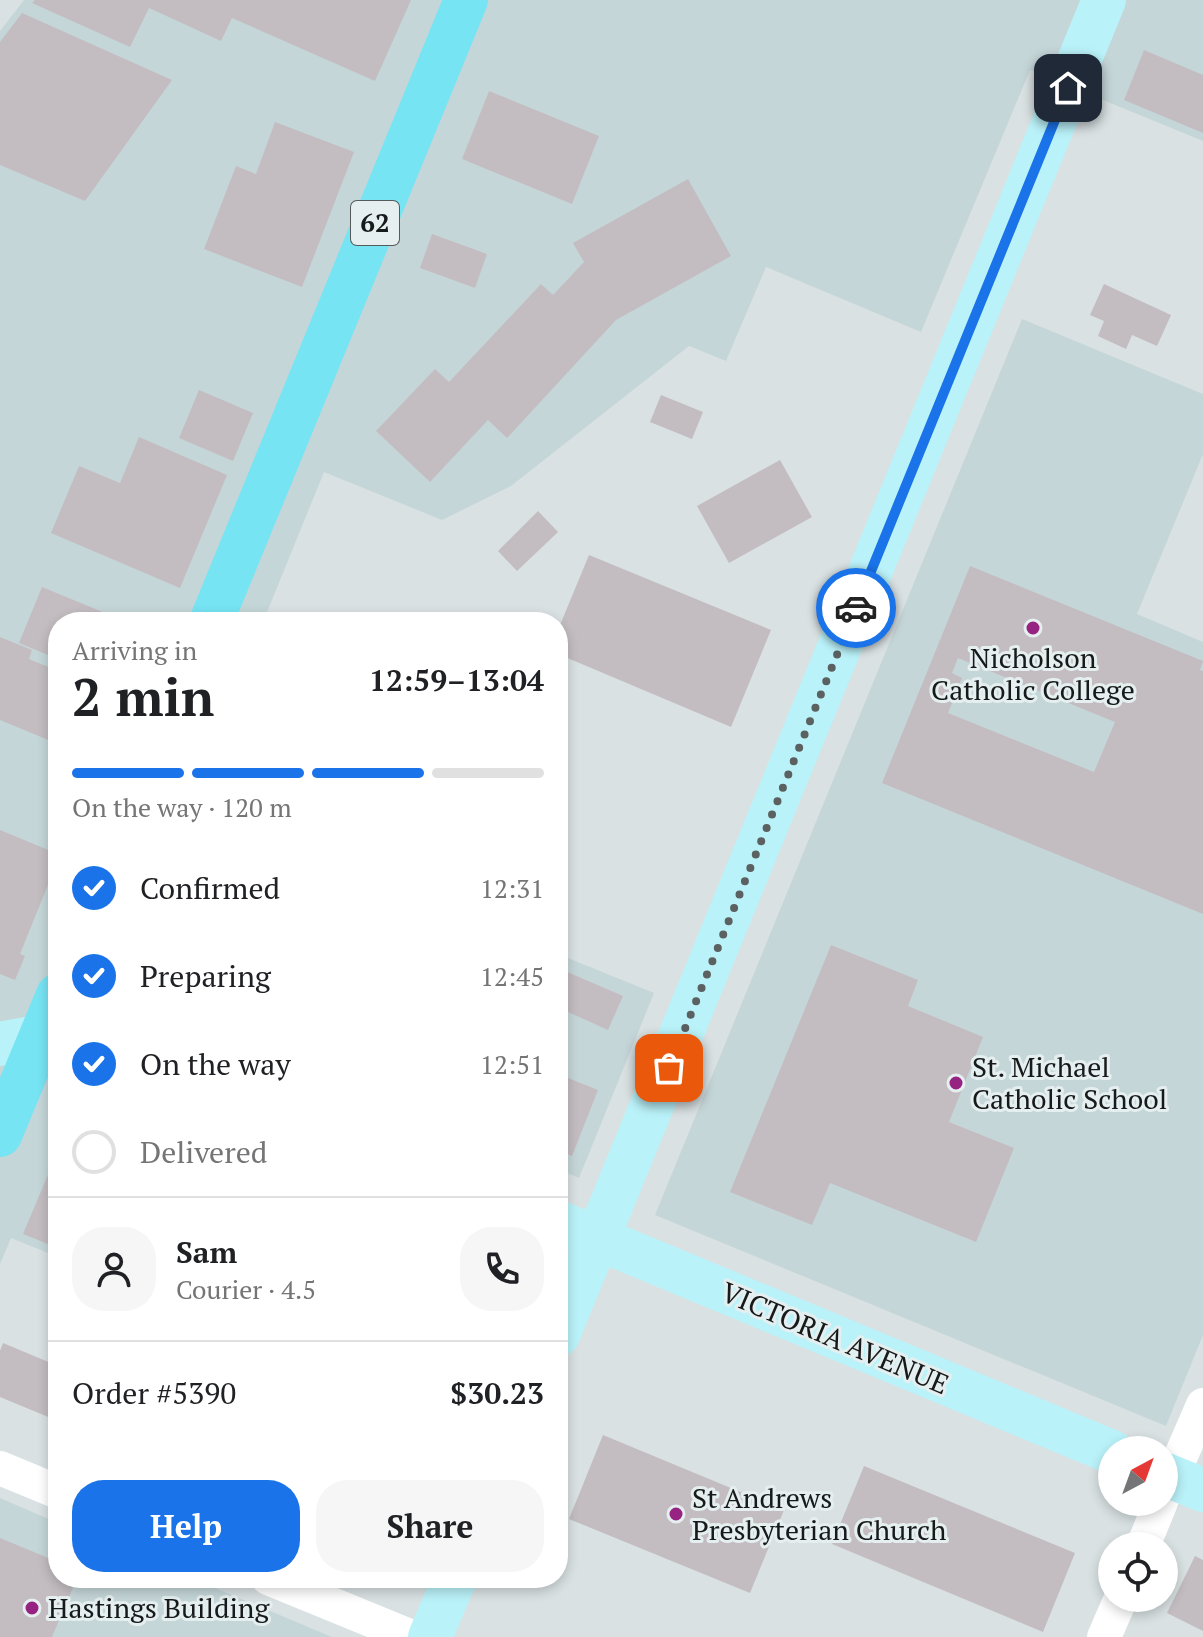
<!DOCTYPE html>
<html lang="en">
<head>
<meta charset="utf-8">
<style>
	:root { --surface:#fff; --page:#f6f6f6; --text:#202124; --muted:#757577; --line:#e0e0e0; --accent:#1a73e8 }
	body { margin:0; font-family:"PT Serif",serif; background:var(--page); color:var(--text); height:100vh; display:flex; flex-direction:column; font-size:30px; white-space:nowrap }
	* { box-sizing:border-box; margin:0 }
	p { font-size:26px; color:var(--muted) }
	.icon { flex:none; width:44px; height:44px; fill:none; stroke:currentColor; stroke-width:2; stroke-linecap:round; stroke-linejoin:round }
	.map { position:relative; flex:1; overflow:hidden }
	.panel { position:absolute; left:48px; top:612px; width:520px; height:976px; display:flex; flex-direction:column; background:var(--surface); border-radius:32px; box-shadow:0 4px 12px #0003 }
	.panel>* { flex:none }
	.needle { width:52px; rotate:41deg }
	.fabs { position:absolute; left:1098px; top:1436px; display:grid; gap:16px }
	.fabs a { display:grid; place-items:center; width:80px; height:80px; border-radius:50%; background:var(--surface); box-shadow:0 4px 12px #0003; font-size:40px }
	.pin { position:absolute; display:grid; place-items:center; width:68px; height:68px; color:#fff; margin:-34px; border-radius:16px; box-shadow:0 4px 12px #0006 }
	.courier { position:absolute; display:grid; place-items:center; width:80px; height:80px; margin:-40px; border:6px solid #1a73e8; border-radius:50%; background:#fff; color:#222; box-shadow:0 2px 10px #0007 }
	.headline em { font-style:normal; font-weight:600 }
	.headline div { display:flex; flex-direction:column-reverse }
	.headline { display:flex; align-items:center; justify-content:space-between; height:136px; padding:0 24px }
	h1 { font-size:52px; font-weight:600; line-height:60px }
	.bar { display:grid; grid-template-columns:repeat(4,1fr); gap:12px 8px; align-content:center; height:96px; padding:0 24px }
	.bar i { height:10px; border-radius:6px; background:var(--line) }
	.bar .active { background:var(--accent) }
	.bar p { grid-column:span 4 }
	.line { display:flex; align-items:center; gap:20px; padding:0 24px; border-top:2px solid var(--line) }
	.line div { flex:1 }
	.round { display:grid; place-items:center; flex:none; width:84px; height:84px; border-radius:32px; background:var(--page) }
	ol { padding:0 24px; list-style:none }
	li { display:flex; align-items:center; gap:24px; height:88px }
	li p { margin-inline-start:auto }
	li .icon { padding:8px; border-radius:50%; background:var(--accent); color:#fff; stroke-width:4 }
	li:last-child { color:var(--muted) }
	li i { width:44px; height:44px; border:4px solid var(--line); border-radius:50% }
	.action { display:flex; gap:16px; margin-top:auto; padding:16px 24px }
	.action a { flex:1; height:92px; border-radius:32px; background:var(--accent); color:#fff; font-size:32px; font-weight:600; line-height:92px; text-align:center }
	.action a+a { background:var(--page); color:var(--text) }
	.map>svg:first-child { display:block }
	.built { fill:#c5d6d9 }
	.building { fill:#c3bdc1; fill-rule:evenodd }
	.lines { fill:none; stroke-linecap:round; stroke-linejoin:round }
	.street { stroke:#fff; stroke-width:34 }
	.secondary { stroke:#baf2f9; stroke-width:44 }
	.primary { stroke:#76e4f3; stroke-width:44 }
	.done { stroke:#5b6060; stroke-width:8; stroke-dasharray:0 14.4 }
	.route { stroke:#1a73e8; stroke-width:10 }
	.poi-dot { fill:#962381; stroke:#e6eff0; stroke-width:3 }
	.labels { text-anchor:middle; stroke-width:6; stroke-linejoin:round; paint-order:stroke }
	.shield { fill:#e6eff0; stroke:#555a5a; stroke-width:2 }
	.shield-label { font-size:26px; font-weight:bold; fill:#171a1a }
	.poi-label { font-size:28px; fill:#171a1a; stroke:#e6eff0; text-anchor:start }
	.street-label { font-size:28px; fill:#171a1a; stroke:#e6eff0 }
</style>
</head>
<body>
<div class="map">
<svg width="1203" height="1637" viewBox="0 0 1203 1637">
	<rect width="100%" height="100%" fill="#d9e1e3"/>
	<g class="built">
		<polygon points="24,0 1203,0 1203,141 1030,70 921,332 766,267 726,361 689,346 511,486 442,520 324,472 263,622 58,622 58,1257 11,1238 0,1264 0,31"/>
		<polygon points="1022,319 1203,394 1203,454 1137,614 1203,642 1203,1335 1166,1426 655,1215"/>
		<polygon points="558,954 654,993 579,1178 558,1169"/>
		<polygon points="0,1498 58,1523 58,1578 191,1578 332,1637 0,1637"/>
	</g>
	<g class="building">
		<polygon points="35,0 411,0 375,81 232,18 221,41 149,8 130,47 32,3"/>
		<polygon points="22,13 172,80 85,201 0,165 0,42"/>
		<polygon points="1144,50 1203,75 1203,133 1124,100"/>
		<polygon points="489,91 599,136 572,204 462,159"/>
		<polygon points="275,122 354,152 302,287 204,249 236,166 256,174"/>
		<polygon points="688,179 731,256 616,320 507,438 488,420 430,482 376,431 435,369 449,382 541,284 553,295 584,262 573,243"/>
		<polygon points="432,234 487,254 475,288 420,268"/>
		<polygon points="1104,284 1171,315 1157,346 1132,335 1126,349 1098,336 1104,321 1090,315"/>
		<polygon points="199,390 253,413 233,461 179,438"/>
		<polygon points="661,395 703,412 692,439 650,422"/>
		<polygon points="139,437 227,475 180,588 51,533 79,466 120,483"/>
		<polygon points="780,460 812,517 729,563 697,506"/>
		<polygon points="538,511 558,532 517,571 498,551"/>
		<polygon points="589,555 771,630 731,727 558,654 558,630"/>
		<path d="M970,566L1203,661L1200,670L1203,671V914L882,783ZM958,658L1115,722L1094,772L948,713L962,678L952,673Z"/>
		<polygon points="42,587 127,622 58,622 58,659 19,643"/>
		<polygon points="0,637 32,650 29,659 58,671 58,744 0,720"/>
		<polygon points="0,830 58,854 58,860 20,954 25,956 15,980 0,974"/>
		<polygon points="831,945 918,980 908,1006 983,1037 949,1122 1014,1148 976,1242 830,1183 812,1225 730,1192"/>
		<polygon points="558,968 623,996 608,1030 568,1012 566,1018 558,1014"/>
		<polygon points="558,1074 598,1090 572,1156 558,1150"/>
		<polygon points="58,1151 58,1248 23,1234"/>
		<polygon points="3,1343 58,1366 58,1421 0,1397 0,1351"/>
		<polygon points="603,1435 784,1510 750,1593 569,1519"/>
		<polygon points="864,1466 1075,1553 1043,1632 832,1544"/>
		<polygon points="0,1538 58,1562 58,1578 77,1578 52,1637 0,1637"/>
		<polygon points="1195,1556 1203,1560 1203,1631 1167,1613"/>
	</g>
	<g class="lines">
		<g class="street">
			<polyline points="0,1468 58,1492"/>
			<polyline points="1164,1495 1203,1405"/>
			<polyline points="1143,1546 1161,1502"/>
			<polyline points="268,1578 412,1637"/>
			<polyline points="1104,1637 1121,1598"/>
		</g>
		<g class="secondary">
			<polyline points="0,1044 58,1033"/>
			<polyline points="558,1222 1112,1452"/>
			<polyline points="558,1335 1104,0"/>
			<polyline points="1164,1474 1203,1490"/>
			<polyline points="430,1637 455,1578"/>
		</g>
		<g class="primary">
			<polyline points="211,622 466,0"/>
			<polyline points="0,1135 58,995"/>
		</g>
	</g>
	<g class="lines">
		<polyline class="done" points="669,1068 856,608"/>
		<polyline class="route" points="856,608 1068,88"/>
	</g>
	<g class="poi-dot">
		<circle cx="1033" cy="628" r="8"/>
		<circle cx="956" cy="1083" r="8"/>
		<circle cx="676" cy="1514" r="8"/>
		<circle cx="32" cy="1608" r="8"/>
	</g>
	<g class="labels">
		<rect class="shield" x="351" y="201" width="48" height="44" rx="6"/>
		<g class="shield-label">
			<text x="375" y="232">62</text>
		</g>
		<g class="poi-label">
			<text x="1033" y="668" text-anchor="middle">Nicholson<tspan x="1033" dy="32">Catholic College</tspan></text>
			<text x="972" y="1077">St. Michael<tspan x="972" dy="32">Catholic School</tspan></text>
			<text x="692" y="1508">St Andrews<tspan x="692" dy="32">Presbyterian Church</tspan></text>
			<text x="48" y="1618">Hastings Building</text>
		</g>
		<g class="street-label">
			<text transform="translate(835 1338) rotate(23)" y="10">VICTORIA AVENUE</text>
		</g>
	</g>
</svg>
<div class="fabs">
<a><svg class="needle" viewBox="-14 -14 28 28"><path d="M0-13l5 13h-10z" fill="#e53935"/><path d="M0 13l5-13h-10z" fill="#757577"/></svg></a>
<a><svg class="icon" aria-label="locate" viewBox="0 0 24 24"><circle cx="12" cy="12" r="6"/><path d="M12 2v4M12 18v4M2 12h4M18 12h4"/></svg></a>
</div>
<div class="pin" style="left:669px;top:1068px;background:#ea580c"><svg class="icon" aria-label="bag" viewBox="0 0 24 24"><path d="M5 8h14l-1 12H6zM9 8a3 3 0 0 1 6 0"/></svg></div>
<div class="pin" style="left:1068px;top:88px;background:#1f2937"><svg class="icon" aria-label="home" viewBox="0 0 24 24"><path d="M3 11l9-7 9 7M6 9v11h12V9"/></svg></div>
<div class="courier" style="left:856px;top:608px"><svg class="icon" aria-label="car" viewBox="0 0 24 24"><path d="M5 17H2v-5l4-1 3-4h7l3 4 3 1v5h-3M9 17h6M6 11h13"/><circle cx="7" cy="17" r="2"/><circle cx="17" cy="17" r="2"/></svg></div>
<section class="panel">
<div class="headline"><div><h1>2 min</h1><p>Arriving in</p></div><em>12:59–13:04</em></div>
<div class="bar"><i class="active"></i><i class="active"></i><i class="active"></i><i></i><p>On the way · 120 m</p></div>
<ol>
<li><svg class="icon" aria-label="check" viewBox="0 0 24 24"><path d="M5 12l5 5 9-10"/></svg>Confirmed<p>12:31</p></li>
<li><svg class="icon" aria-label="check" viewBox="0 0 24 24"><path d="M5 12l5 5 9-10"/></svg>Preparing<p>12:45</p></li>
<li><svg class="icon" aria-label="check" viewBox="0 0 24 24"><path d="M5 12l5 5 9-10"/></svg>On the way<p>12:51</p></li>
<li><i></i>Delivered</li>
</ol>
<div class="line" style="height:144px"><a class="round"><svg class="icon" aria-label="person" viewBox="0 0 24 24"><circle cx="12" cy="8" r="4"/><path d="M4 21q1-7 8-7t8 7"/></svg></a><div><b>Sam</b><p>Courier · 4.5</p></div><a class="round"><svg class="icon" aria-label="phone" viewBox="0 0 24 24"><path d="M5 4h4l2 5-3 2q2 4 5 5l2-3 5 2v4C11 20 4 13 5 4z"/></svg></a></div>
<div class="line" style="height:104px"><div>Order #5390</div><b>$30.23</b></div>
<div class="action"><a>Help</a><a>Share</a></div>
</section>
</div>
</body>
</html>
